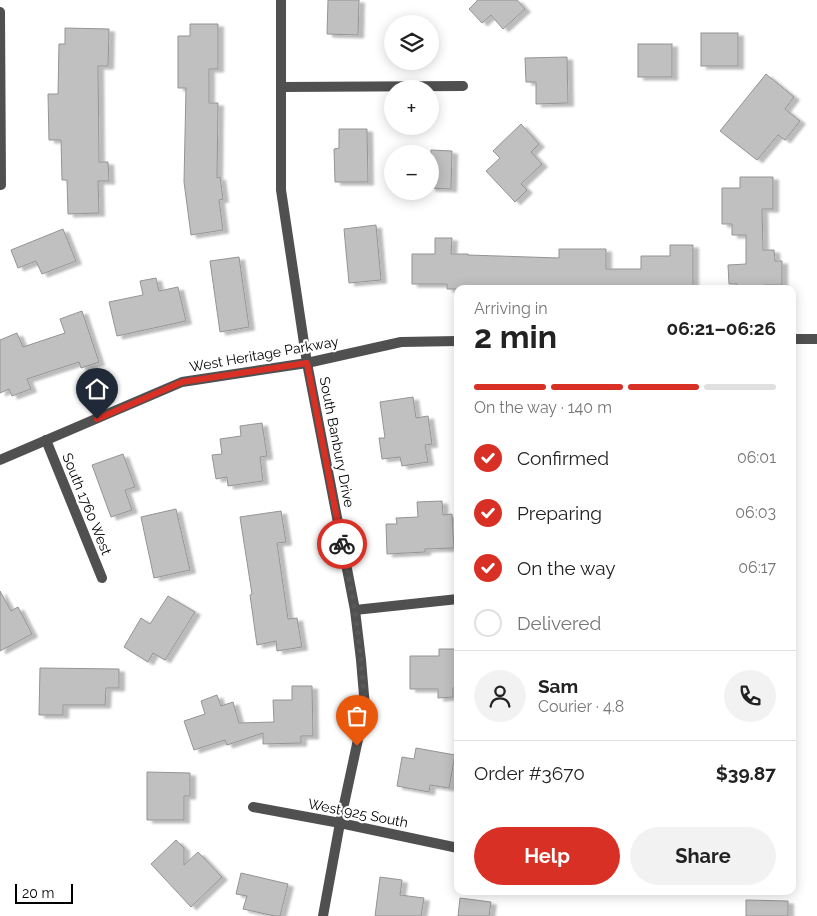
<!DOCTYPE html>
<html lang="en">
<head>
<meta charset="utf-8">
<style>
	:root { --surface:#fff; --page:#f2f2f2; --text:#222; --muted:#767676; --line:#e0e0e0; --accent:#d93025 }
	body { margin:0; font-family:Raleway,sans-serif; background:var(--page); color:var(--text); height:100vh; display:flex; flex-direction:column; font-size:19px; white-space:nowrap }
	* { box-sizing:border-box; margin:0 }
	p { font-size:16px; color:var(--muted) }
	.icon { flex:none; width:28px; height:28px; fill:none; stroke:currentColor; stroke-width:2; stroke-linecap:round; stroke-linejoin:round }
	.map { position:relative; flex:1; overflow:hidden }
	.drawer { position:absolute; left:454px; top:285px; width:342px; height:610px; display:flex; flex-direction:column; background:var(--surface); border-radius:10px; box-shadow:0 2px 12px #0003 }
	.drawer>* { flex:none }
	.fabs { position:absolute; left:384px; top:15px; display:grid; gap:10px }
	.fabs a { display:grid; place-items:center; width:55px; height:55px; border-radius:50%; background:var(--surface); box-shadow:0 2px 12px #0003; font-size:25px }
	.scale { position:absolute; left:15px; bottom:12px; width:58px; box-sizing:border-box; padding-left:5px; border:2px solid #000; border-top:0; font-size:14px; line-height:18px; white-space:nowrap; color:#000; -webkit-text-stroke:4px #fff; paint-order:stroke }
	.pin { position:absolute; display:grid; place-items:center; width:42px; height:42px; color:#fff; margin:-51px -21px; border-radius:50% 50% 50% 0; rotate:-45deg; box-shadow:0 0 5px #0007 }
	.pin .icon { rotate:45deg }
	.courier { position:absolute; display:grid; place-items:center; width:50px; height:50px; margin:-25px; border:4px solid #d93025; border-radius:50%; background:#fff; color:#222; box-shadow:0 1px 6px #0007 }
	.summary em { font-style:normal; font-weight:700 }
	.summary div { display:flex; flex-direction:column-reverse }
	.summary { display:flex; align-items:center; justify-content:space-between; height:85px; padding:0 20px }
	h1 { font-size:32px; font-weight:700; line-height:38px }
	.bar { display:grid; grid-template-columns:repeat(4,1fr); gap:8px 5px; align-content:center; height:60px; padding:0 20px }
	.bar i { height:6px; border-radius:4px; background:var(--line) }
	.bar .on { background:var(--accent) }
	.bar p { grid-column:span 4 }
	.line { display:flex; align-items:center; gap:12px; padding:0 20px; border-top:1px solid var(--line) }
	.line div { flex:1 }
	.round { display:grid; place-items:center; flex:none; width:52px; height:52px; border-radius:26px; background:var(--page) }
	ol { padding:0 20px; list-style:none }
	li { display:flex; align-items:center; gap:15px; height:55px }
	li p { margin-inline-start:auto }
	li .icon { padding:5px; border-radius:50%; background:var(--accent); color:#fff; stroke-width:4 }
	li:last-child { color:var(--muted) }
	li i { width:28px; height:28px; border:2px solid var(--line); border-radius:50% }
	.action { display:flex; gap:10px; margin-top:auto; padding:10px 20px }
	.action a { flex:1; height:58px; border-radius:30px; background:var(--accent); color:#fff; font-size:20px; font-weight:700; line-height:58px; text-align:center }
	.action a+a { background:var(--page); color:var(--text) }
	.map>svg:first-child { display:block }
	.building { fill:#c0c0c0; stroke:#949494; filter:url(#shadow) }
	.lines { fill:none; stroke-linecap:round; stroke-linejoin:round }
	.minor { stroke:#505050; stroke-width:10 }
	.done { stroke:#595959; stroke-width:5; stroke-dasharray:0 9 }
	.route { stroke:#d93025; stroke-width:6 }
	.labels { text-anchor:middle; stroke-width:4.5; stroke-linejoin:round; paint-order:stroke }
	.street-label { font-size:14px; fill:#000; stroke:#fff }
</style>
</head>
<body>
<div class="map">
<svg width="817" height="916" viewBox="0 0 817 916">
	<defs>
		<filter id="shadow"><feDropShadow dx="5.5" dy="3" stdDeviation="1" flood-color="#0004"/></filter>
	</defs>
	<rect width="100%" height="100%" fill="#fff"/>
	<g class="building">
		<polygon points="328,0 359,0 358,35 327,34"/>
		<polygon points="477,0 517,0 525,9 503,29 491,15 482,23 469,9 477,1"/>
		<polygon points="190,24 218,24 218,69 209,69 209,103 218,103 217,178 220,177 223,199 219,200 223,230 191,235 184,182 186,88 178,88 178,36 190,36"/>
		<polygon points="65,28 109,29 108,66 98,66 99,162 108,162 109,181 98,181 99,213 68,214 67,180 62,180 61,140 49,140 48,94 58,94 59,44 65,44"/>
		<rect x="701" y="33" width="37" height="33"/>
		<rect x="638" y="44" width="34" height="33"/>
		<polygon points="567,57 568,103 536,104 536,82 526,82 525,58"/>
		<polygon points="766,74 794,97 785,109 800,121 785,140 778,135 757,160 720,131"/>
		<polygon points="521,124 539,144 531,152 542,164 521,184 527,190 515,202 486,171 500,158 493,151"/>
		<polygon points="339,129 367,129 368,182 335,182 334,149 339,148"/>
		<polygon points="431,150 452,151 451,189 430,188"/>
		<polygon points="740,177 773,177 773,209 762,209 763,250 774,250 775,261 782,261 782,285 764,285 764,289 737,289 737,284 729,284 728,265 746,264 746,235 732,235 732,224 722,224 722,188 740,188"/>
		<polygon points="376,225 381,280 349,283 344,229"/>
		<polygon points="63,229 76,261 42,274 36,261 18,268 11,250"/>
		<polygon points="435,238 452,238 451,254 468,254 468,255 559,258 559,249 606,249 606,269 641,269 641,256 670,256 670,245 693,245 693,289 514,289 472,287 472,289 447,289 447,284 412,284 412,254 435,254"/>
		<polygon points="239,257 249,327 220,332 210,261"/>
		<polygon points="156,278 159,291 178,287 186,321 117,336 109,302 143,295 140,281"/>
		<polygon points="82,311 99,362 81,368 79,362 27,379 31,389 12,396 9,389 0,393 0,340 17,333 23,347 65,333 60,319"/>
		<polygon points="413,397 416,418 428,416 432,444 425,445 428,462 402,466 400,457 382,459 379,438 385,438 380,402"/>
		<polygon points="262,423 267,456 260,457 263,481 228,486 227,477 216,479 212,455 222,454 220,439 241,436 240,426"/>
		<polygon points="123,454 135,487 125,490 132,510 111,517 92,465"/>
		<polygon points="442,501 443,515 452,514 454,548 425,549 425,552 387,554 386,524 397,524 396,518 418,517 417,502"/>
		<polygon points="176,509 190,570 154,578 141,517"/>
		<polygon points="281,511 286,542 277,543 288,619 297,618 302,647 277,651 276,641 257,645 250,595 252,594 240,517"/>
		<polygon points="0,591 11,611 18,607 32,634 0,651"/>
		<polygon points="168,596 195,612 165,660 153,653 148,662 124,647 141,618 150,624"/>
		<polygon points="439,649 458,649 458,688 453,688 453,697 438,698 438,689 410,689 410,656 439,656"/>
		<polygon points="40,668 119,669 119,688 106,688 105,705 63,705 63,715 39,715"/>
		<polygon points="292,686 312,686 313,736 301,736 301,743 263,744 263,733 227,745 225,740 194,750 184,721 205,714 201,701 217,695 221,706 233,702 239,723 274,722 273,700 292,700"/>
		<polygon points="416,748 455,755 449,788 430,785 429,792 397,786 402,757 414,759"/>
		<polygon points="147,772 190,773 190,796 184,796 184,820 147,820"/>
		<polygon points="176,840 184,848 184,865 198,852 222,877 191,907 151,864"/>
		<polygon points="241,873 288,884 280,916 275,916 243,909 247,896 236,894"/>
		<polygon points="380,877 402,880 400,895 424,898 421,916 375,916"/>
		<polygon points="460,898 491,902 489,916 458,916"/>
		<polygon points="746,900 788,901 788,916 746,916"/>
	</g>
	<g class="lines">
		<g class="minor">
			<polyline points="281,0 281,190 307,363 355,610 361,660 365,707 340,823 323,916"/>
			<polyline points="0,12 1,185 0,185"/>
			<polyline points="281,87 463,86"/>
			<polyline points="792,339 817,339"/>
			<polyline points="46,440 102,578"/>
			<polyline points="0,460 182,382 307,363 401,342 458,341"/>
			<polyline points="355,610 458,599"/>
			<polyline points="253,807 340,823 458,848"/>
		</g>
	</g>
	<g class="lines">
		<polyline class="done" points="342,544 355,610 361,660 365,707 357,746"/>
		<polyline class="route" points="97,419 182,382 307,363 342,544"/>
	</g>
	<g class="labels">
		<g class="street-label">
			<text transform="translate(264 354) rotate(-10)" y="5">West Heritage Parkway</text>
			<text transform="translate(337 442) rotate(79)" y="5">South Banbury Drive</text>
			<text transform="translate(87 504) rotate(68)" y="5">South 1760 West</text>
			<text transform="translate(358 813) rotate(11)" y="5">West 925 South</text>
		</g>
	</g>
</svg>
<div class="fabs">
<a><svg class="icon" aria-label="layers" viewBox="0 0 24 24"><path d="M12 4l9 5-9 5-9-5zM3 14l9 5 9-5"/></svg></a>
<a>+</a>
<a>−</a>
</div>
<div class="scale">20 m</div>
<div class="pin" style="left:357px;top:746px;background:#ea580c"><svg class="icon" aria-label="bag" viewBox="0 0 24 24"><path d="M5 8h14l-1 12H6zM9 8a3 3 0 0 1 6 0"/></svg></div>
<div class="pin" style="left:97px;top:419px;background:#1f2937"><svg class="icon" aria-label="home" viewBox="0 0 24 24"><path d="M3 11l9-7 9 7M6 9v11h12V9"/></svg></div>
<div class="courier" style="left:342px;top:544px"><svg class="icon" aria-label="bike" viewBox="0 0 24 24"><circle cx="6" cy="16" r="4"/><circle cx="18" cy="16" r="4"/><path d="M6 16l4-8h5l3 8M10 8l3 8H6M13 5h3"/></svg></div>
<section class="drawer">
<div class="summary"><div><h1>2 min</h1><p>Arriving in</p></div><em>06:21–06:26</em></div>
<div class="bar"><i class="on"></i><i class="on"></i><i class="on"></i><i></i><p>On the way · 140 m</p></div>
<ol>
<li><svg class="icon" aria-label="check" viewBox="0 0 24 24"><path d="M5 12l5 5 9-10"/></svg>Confirmed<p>06:01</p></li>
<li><svg class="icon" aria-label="check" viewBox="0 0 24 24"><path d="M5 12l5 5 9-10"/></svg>Preparing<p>06:03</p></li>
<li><svg class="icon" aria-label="check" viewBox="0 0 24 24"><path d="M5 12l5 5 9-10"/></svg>On the way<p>06:17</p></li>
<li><i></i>Delivered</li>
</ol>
<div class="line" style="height:90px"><a class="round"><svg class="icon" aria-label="person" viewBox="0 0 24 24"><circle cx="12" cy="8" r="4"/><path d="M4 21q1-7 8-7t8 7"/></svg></a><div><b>Sam</b><p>Courier · 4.8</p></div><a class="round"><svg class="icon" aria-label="phone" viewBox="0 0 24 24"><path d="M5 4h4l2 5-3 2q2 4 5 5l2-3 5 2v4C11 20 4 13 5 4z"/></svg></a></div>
<div class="line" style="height:65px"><div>Order #3670</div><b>$39.87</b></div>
<div class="action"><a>Help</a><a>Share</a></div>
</section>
</div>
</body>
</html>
